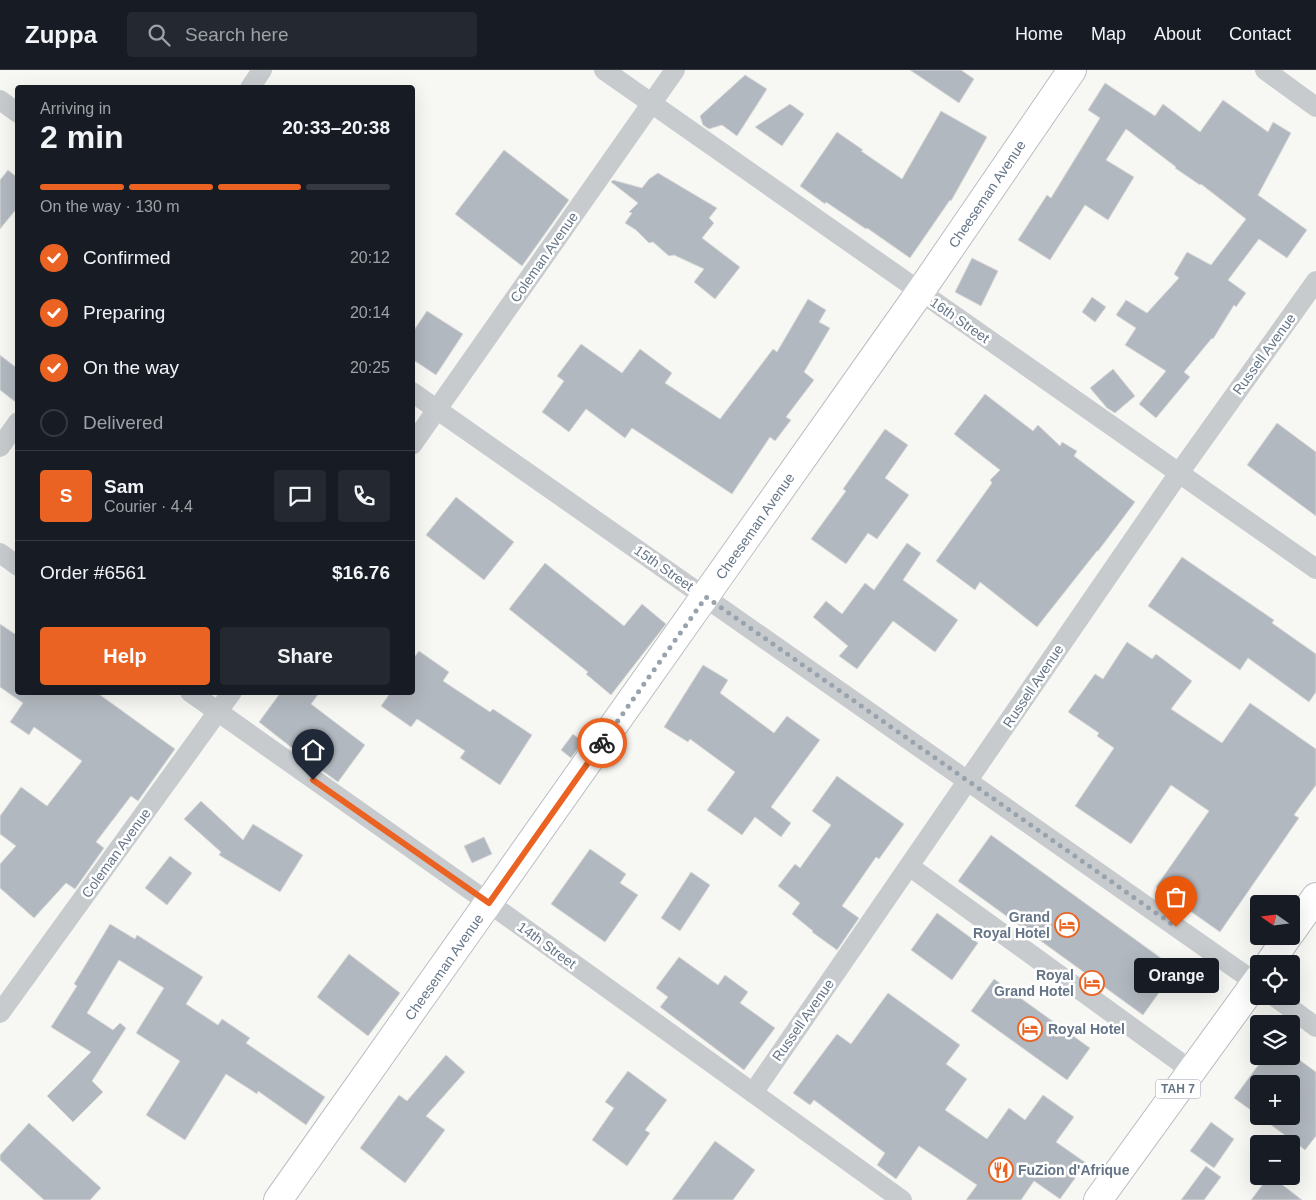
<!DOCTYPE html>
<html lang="en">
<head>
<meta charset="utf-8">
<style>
	:root { --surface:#171b24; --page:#242831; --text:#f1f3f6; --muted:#9ea1a6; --line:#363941; --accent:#ea6322 }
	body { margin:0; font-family:Arial,sans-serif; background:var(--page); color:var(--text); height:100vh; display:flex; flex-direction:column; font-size:19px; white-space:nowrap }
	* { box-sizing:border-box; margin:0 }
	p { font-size:16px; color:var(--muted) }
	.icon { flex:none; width:28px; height:28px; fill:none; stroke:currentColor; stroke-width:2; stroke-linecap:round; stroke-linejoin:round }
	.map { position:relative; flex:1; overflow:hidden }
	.side { position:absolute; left:15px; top:15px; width:400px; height:610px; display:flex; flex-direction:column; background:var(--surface); border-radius:5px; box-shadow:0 5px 20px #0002 }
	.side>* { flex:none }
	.needle { width:32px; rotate:284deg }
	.controls { position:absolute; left:1250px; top:825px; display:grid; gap:10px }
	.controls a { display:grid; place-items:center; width:50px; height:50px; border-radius:5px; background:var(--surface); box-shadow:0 5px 20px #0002; font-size:25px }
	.pin { position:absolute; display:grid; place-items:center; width:42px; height:42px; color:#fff; margin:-51px -21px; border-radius:50% 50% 50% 0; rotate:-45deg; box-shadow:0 0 5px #0007 }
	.pin .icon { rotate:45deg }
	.courier { position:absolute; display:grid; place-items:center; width:50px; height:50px; margin:-25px; border:4px solid #ea6322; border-radius:50%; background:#fff; color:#222; box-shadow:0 1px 6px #0007 }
	.bubble { position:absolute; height:35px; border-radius:5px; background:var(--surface); box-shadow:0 5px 20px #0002; font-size:16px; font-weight:800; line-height:35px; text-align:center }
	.head em { font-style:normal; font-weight:800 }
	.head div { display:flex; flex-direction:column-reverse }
	.head { display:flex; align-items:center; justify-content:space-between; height:85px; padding:0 25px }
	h1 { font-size:32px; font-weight:800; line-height:38px }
	.bar { display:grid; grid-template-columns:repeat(4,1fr); gap:8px 5px; align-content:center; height:60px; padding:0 25px }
	.bar i { height:6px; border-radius:4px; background:var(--line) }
	.bar .selected { background:var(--accent) }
	.bar p { grid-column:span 4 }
	.line { display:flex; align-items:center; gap:12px; padding:0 25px; border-top:1px solid var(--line) }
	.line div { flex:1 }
	.round { display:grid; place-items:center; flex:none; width:52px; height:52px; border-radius:5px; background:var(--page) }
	ol { padding:0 25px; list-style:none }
	li { display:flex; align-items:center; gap:15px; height:55px }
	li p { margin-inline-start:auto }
	li .icon { padding:5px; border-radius:50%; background:var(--accent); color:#fff; stroke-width:4 }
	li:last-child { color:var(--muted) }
	li i { width:28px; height:28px; border:2px solid var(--line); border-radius:50% }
	.cta { display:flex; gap:10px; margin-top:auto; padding:10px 25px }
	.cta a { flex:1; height:58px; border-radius:5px; background:var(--accent); color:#fff; font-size:20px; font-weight:800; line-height:58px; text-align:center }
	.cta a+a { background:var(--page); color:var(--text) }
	header { display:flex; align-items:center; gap:30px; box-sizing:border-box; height:70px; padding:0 25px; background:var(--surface); border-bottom:1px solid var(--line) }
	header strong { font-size:24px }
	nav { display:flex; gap:28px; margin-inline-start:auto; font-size:18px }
	.search { width:350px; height:45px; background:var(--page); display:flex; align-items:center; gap:12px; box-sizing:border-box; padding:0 18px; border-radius:5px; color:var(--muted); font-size:19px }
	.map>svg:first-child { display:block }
	.building { fill:#b2b8bf; stroke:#d9d9d7 }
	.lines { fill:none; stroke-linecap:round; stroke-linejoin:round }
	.secondary-casing { stroke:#b9bec3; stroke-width:30 }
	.highway-casing { stroke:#b9bcc0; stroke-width:30 }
	.street { stroke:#c7cbce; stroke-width:20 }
	.secondary { stroke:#fff; stroke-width:28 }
	.highway { stroke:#fff; stroke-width:28 }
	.done { stroke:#98a3ad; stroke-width:5; stroke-dasharray:0 9 }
	.route { stroke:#ea6322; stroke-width:6 }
	.labels { text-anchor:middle; stroke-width:5; stroke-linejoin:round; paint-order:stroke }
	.shield { fill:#fff; stroke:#939eab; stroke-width:1 }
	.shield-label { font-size:12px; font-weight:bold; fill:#657587 }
	.street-label { font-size:14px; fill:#657587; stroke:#fff }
	.poi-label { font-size:14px; font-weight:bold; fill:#657587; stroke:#fff; text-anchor:end }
</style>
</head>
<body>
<header>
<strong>Zuppa</strong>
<div class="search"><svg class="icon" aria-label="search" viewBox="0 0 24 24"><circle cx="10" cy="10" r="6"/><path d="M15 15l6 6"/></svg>Search here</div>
<nav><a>Home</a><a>Map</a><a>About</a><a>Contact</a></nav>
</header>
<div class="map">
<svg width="1316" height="1130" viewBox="0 0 1316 1130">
	<rect width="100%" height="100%" fill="#f7f8f4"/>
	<g class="building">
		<polygon points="910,0 961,0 974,9 959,33"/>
		<polygon points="745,5 767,19 737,66 722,55 709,59 703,55 700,46"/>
		<polygon points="1105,13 1155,46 1163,34 1200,62 1223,30 1268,62 1273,52 1291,63 1258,125 1307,160 1287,188 1259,169 1228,210 1246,223 1236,237 1234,235 1213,269 1212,268 1184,302 1190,307 1156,348 1139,334 1166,301 1125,275 1136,258 1116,245 1126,230 1147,243 1179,208 1174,204 1187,182 1211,195 1246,149 1201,114 1200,115 1175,98 1176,97 1126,59 1106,90 1134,107 1108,150 1085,135 1050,190 1018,170 1047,125 1051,128 1100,48 1088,40"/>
		<polygon points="790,34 804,44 782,76 755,57"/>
		<polygon points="941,41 987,67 951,131 950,130 910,188 867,158 866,159 826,132 825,134 800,116 837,62 863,80 861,81 902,109"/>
		<polygon points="504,80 569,130 522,196 455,144"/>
		<polygon points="8,100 18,108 18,137 0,159 0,110"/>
		<polygon points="658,103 717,138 709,148 714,153 702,168 740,197 715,229 694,212 704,199 674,185 669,186 653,172 649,173 636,160 625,153 632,143 629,142 638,133 611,112 613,110 642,118 649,109"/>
		<polygon points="972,188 998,201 981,236 955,222"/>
		<polygon points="1092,227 1106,237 1095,252 1082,242"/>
		<polygon points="808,229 826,240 819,252 830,258 804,302 814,310 786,347 791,350 775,371 770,367 732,424 632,358 625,368 586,339 569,362 542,342 564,311 557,306 581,274 622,303 640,279 672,303 665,313 720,349 773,279 777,282"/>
		<polygon points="427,241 463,264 436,305 412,289 412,263"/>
		<polygon points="0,285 18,299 18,334 0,320"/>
		<polygon points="1113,299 1135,326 1115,343 1107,338 1090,318"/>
		<polygon points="985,324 1033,361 1038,355 1060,376 1062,372 1077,381 1074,386 1135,432 1098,481 1097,481 1037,557 980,512 975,520 936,491 992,413 990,410 1000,400 954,364"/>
		<polygon points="1277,353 1316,382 1316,446 1247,395"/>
		<polygon points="885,359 908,375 885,408 909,425 877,469 868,463 846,494 811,469 846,421 843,419"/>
		<polygon points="456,427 514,472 484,510 426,465"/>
		<polygon points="907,473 921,483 903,510 958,550 935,582 893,551 857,599 839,586 848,576 813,547 826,531 842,544 865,513 874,520"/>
		<polygon points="1182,487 1274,550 1272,553 1316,584 1316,622 1309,632 1248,588 1240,600 1148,536"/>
		<polygon points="545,493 624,556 642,534 666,554 611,625 586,604 588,602 509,539"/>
		<polygon points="0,554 18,566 18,622 96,622 175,679 138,731 131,726 96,772 104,778 75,819 66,813 34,848 0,818 0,794 16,776 0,764 0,746 21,717 47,736 82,691 34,657 29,665 10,652 23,633 0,617"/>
		<polygon points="1127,572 1152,589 1156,584 1192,611 1171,639 1222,673 1250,633 1316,679 1316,715 1294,745 1299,748 1220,862 1156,817 1209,741 1171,715 1131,774 1075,736 1114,678 1097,666 1099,663 1068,642 1095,604 1103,609"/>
		<polygon points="419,581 449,602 443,611 490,642 493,639 532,665 500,715 460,688 465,681 417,649 411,657 381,636 391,622 412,622 412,590"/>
		<polygon points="703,595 728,610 720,623 774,663 787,646 820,670 771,737 791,753 781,767 755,747 742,765 707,740 735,702 690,669 688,672 664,657"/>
		<polygon points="281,622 320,622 311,634 365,675 338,712 310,692 259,652"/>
		<polygon points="573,664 583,672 571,688 561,680"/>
		<polygon points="837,706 904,754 879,789 876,787 842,836 859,848 837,880 812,862 813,861 792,844 800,833 778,816 795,794 800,798 831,755 812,741"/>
		<polygon points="201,731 243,770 253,754 303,785 280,822 219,785 221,782 184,749"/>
		<polygon points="991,765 1176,899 1143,945 958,811"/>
		<polygon points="484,767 492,784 472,793 464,776"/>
		<polygon points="590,779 626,804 620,813 638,825 605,872 551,834"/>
		<polygon points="170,786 192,803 167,835 145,818"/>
		<polygon points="691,802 710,815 680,861 661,848"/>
		<polygon points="937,843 978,873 952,910 911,880"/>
		<polygon points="110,854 135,869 137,865 203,907 186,934 218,955 222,949 250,968 246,973 325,1027 306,1055 258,1021 257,1024 226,1004 185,1070 146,1045 180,991 136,963 164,918 119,890 87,943 113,960 120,953 126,958 92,1011 103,1022 73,1052 47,1026 91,982 51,957 77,916 74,914"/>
		<polygon points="349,884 400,923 368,966 317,927"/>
		<polygon points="679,887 718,915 725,905 748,922 740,933 775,958 744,1000 660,937 668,927 656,918"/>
		<polygon points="994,909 1090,978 1067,1010 971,941"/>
		<polygon points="888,923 960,975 946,994 967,1009 945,1040 987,1069 1009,1038 1025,1050 1043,1025 1074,1047 1056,1072 1086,1093 1060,1129 1034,1111 1021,1130 966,1130 977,1115 919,1076 896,1109 877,1095 885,1083 814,1030 810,1035 793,1023 837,964 851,974"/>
		<polygon points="446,985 465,1002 426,1046 445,1060 405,1113 360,1078 399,1025 407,1031"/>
		<polygon points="1265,986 1294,986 1316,1002 1316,1066 1305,1080 1259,1046 1291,1046 1291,1014 1259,1014 1259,1046 1234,1028"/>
		<polygon points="628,1001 667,1030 645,1060 650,1063 627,1096 592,1070 614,1038 605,1032"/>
		<polygon points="1211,1052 1234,1069 1214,1098 1190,1081"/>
		<polygon points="29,1053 101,1118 90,1130 44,1130 0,1090 0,1085"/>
		<polygon points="715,1071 755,1100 733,1130 672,1130"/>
		<polygon points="1206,1096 1221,1107 1204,1130 1181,1130"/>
		<polygon points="1269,1106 1271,1106 1302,1130 1251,1130"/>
	</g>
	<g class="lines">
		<defs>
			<polyline id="secondary" points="278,1130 920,222 1072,0"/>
			<g id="highway">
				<polyline points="1291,862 1316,827"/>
				<polyline points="1269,894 1288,866"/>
				<polyline points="1098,1130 1259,908"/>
			</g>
		</defs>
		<use href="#secondary" class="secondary-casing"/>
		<use href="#highway" class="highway-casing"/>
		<g class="street">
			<polyline points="604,0 1316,499"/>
			<polyline points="1265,0 1316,37"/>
			<polyline points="250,18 262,0"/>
			<polyline points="0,30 18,43"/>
			<polyline points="412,322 1259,915"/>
			<polyline points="412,375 675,0"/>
			<polyline points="0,377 18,352"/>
			<polyline points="0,483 18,496"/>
			<polyline points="190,622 489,833 902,1130"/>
			<polyline points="909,796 1192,1001"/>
			<polyline points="1274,926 1316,957"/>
			<polyline points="0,943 232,622"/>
			<polyline points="753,1023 1179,403 1316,211"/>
		</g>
		<use href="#secondary" class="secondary"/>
		<use href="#highway" class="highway"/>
	</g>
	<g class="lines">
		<polyline class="done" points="602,673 706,527 1176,857"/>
		<polyline class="route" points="313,710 489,833 602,673"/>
	</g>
	<defs>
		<symbol id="hotel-ring" viewBox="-11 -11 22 22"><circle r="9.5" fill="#fff" stroke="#ea6322" stroke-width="1.5"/><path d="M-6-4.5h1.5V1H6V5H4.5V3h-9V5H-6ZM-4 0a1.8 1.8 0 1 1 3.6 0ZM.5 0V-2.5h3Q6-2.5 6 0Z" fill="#ea6322"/></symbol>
		<symbol id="restaurant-ring" viewBox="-11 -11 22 22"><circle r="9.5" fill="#fff" stroke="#ea6322" stroke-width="1.5"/><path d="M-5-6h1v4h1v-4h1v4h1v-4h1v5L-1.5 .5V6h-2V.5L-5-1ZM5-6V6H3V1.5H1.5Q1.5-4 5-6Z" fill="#ea6322"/></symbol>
	</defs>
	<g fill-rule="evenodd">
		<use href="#hotel-ring" x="1053" y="841" width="28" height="28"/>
		<use href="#hotel-ring" x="1078" y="899" width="28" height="28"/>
		<use href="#hotel-ring" x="1016" y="945" width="28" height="28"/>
		<use href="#restaurant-ring" x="987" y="1086" width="28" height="28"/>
	</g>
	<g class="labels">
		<rect class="shield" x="1155.5" y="1009.5" width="45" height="19" rx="4"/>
		<g class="shield-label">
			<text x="1178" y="1023">TAH 7</text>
		</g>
		<g class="street-label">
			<text transform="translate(987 124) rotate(-56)" y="5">Cheeseman Avenue</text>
			<text transform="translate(544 187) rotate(-55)" y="5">Coleman Avenue</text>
			<text transform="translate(960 250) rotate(35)" y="5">16th Street</text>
			<text transform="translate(1264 284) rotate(-54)" y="5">Russell Avenue</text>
			<text transform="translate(755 456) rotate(-55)" y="5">Cheeseman Avenue</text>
			<text transform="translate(664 498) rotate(35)" y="5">15th Street</text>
			<text transform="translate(1033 616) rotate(-56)" y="5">Russell Avenue</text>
			<text transform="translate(116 783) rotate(-54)" y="5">Coleman Avenue</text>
			<text transform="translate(547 875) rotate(36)" y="5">14th Street</text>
			<text transform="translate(444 897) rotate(-55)" y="5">Cheeseman Avenue</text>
			<text transform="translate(803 950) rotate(-55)" y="5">Russell Avenue</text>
		</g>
		<g class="poi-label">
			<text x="1050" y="852">Grand<tspan x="1050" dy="16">Royal Hotel</tspan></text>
			<text x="1074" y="910">Royal<tspan x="1074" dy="16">Grand Hotel</tspan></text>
			<text x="1048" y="964" text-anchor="start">Royal Hotel</text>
			<text x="1018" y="1105" text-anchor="start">FuZion d'Afrique</text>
		</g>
	</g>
</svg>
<div class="controls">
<a><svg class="needle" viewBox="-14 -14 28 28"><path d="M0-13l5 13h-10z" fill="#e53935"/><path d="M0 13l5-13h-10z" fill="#9ea1a6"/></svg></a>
<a><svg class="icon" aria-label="locate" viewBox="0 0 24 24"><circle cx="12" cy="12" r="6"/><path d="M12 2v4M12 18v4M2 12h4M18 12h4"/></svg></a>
<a><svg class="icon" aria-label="layers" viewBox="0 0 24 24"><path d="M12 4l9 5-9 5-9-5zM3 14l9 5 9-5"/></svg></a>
<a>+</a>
<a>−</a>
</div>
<div class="pin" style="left:1176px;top:857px;background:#ea580c"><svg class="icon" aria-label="bag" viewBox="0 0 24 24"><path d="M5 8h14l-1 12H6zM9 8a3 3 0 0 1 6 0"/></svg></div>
<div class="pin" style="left:313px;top:710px;background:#1f2937"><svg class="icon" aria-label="home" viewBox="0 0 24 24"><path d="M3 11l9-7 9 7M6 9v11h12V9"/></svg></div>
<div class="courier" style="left:602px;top:673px"><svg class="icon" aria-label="bike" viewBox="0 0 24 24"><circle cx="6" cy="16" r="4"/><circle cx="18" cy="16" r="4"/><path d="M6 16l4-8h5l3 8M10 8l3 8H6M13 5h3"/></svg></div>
<div class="bubble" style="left:1134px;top:888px;width:85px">Orange</div>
<section class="side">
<div class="head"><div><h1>2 min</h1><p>Arriving in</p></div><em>20:33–20:38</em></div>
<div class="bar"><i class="selected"></i><i class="selected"></i><i class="selected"></i><i></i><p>On the way · 130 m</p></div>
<ol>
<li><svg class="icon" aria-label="check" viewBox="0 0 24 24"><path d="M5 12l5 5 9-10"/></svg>Confirmed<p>20:12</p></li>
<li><svg class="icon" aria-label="check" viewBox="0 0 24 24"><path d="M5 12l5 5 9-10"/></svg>Preparing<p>20:14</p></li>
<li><svg class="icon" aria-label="check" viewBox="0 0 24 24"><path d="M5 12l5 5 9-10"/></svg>On the way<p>20:25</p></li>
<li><i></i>Delivered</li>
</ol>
<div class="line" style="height:90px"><b class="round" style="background:var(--accent);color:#fff">S</b><div><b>Sam</b><p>Courier · 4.4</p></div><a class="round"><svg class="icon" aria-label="chat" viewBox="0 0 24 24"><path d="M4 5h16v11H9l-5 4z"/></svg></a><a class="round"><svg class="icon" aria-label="phone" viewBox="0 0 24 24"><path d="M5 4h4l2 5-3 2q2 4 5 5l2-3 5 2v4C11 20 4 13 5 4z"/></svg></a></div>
<div class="line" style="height:65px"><div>Order #6561</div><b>$16.76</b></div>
<div class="cta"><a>Help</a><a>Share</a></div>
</section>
</div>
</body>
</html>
